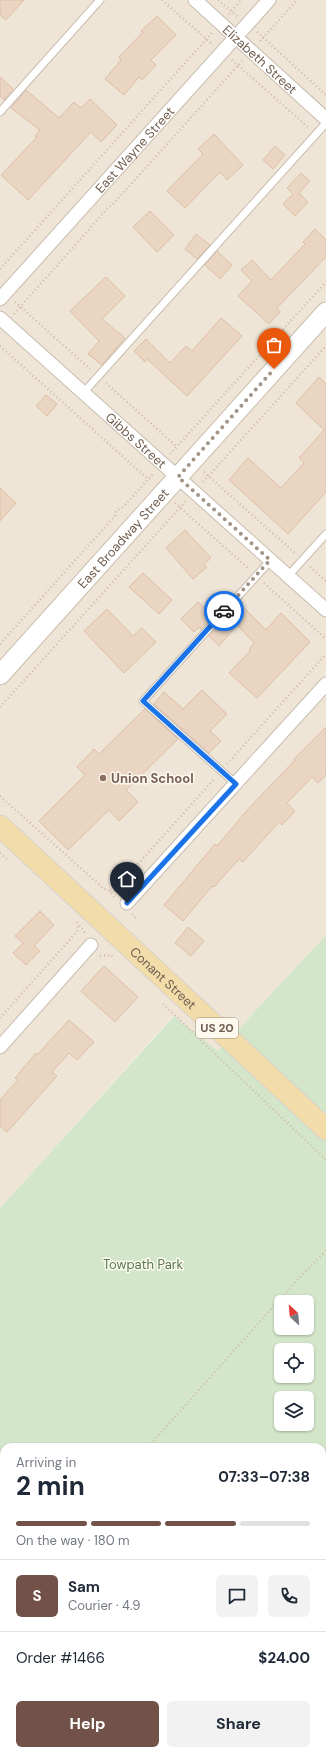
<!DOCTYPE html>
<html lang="en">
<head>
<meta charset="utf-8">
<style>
	:root { --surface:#fff; --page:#f2f2f3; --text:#1f2937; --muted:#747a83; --line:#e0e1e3; --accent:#715148 }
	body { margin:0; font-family:"DM Sans",sans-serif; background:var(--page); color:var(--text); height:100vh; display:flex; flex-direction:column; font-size:15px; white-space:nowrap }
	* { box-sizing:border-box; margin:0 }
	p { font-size:13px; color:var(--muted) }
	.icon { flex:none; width:22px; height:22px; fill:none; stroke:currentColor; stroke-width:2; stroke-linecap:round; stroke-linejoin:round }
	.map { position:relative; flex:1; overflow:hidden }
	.details { position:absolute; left:0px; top:1443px; width:326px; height:312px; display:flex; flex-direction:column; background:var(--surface); border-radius:12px 12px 0 0; box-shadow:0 1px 3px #0004 }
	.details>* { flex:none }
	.needle { width:26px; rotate:334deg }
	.controls { position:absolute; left:274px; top:1295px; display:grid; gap:8px }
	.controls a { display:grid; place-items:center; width:40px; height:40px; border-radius:6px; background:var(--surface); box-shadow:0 1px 3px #0004; font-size:20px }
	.pin { position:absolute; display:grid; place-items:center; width:34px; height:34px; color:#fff; margin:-41px -17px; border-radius:50% 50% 50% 0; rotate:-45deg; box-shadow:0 0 4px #0007 }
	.pin .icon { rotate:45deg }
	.courier { position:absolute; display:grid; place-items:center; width:40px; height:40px; margin:-20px; border:3px solid #1a73e8; border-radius:50%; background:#fff; color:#222; box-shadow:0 1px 5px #0007 }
	.head em { font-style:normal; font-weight:700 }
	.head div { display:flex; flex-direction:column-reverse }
	.head { display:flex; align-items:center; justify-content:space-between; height:68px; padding:0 16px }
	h1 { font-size:26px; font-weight:700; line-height:30px }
	.bar { display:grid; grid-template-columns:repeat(4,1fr); gap:6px 4px; align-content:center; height:48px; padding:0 16px }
	.bar i { height:5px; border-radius:3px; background:var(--line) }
	.bar .active { background:var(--accent) }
	.bar p { grid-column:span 4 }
	.line { display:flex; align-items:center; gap:10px; padding:0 16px; border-top:1px solid var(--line) }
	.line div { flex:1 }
	.round { display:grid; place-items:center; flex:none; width:42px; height:42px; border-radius:6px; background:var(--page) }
	.action { display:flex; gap:8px; margin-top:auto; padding:8px 16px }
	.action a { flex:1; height:46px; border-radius:6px; background:var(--accent); color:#fff; font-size:16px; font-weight:700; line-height:46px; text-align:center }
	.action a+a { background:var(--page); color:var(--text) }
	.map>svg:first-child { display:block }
	.residential { fill:#eee5d6 }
	.green { fill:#d3e6c9; fill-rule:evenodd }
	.water { fill:#c0dae2; stroke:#a7c8d2 }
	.building { fill:#ead5c2; stroke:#ddbfa6 }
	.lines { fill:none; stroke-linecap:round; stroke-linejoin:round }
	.lane-casing { stroke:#c8bcae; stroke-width:9 }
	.street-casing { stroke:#c8bcae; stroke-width:15 }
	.secondary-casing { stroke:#cbbdac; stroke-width:21 }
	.primary-casing { stroke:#d8d2ce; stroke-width:23 }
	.path { stroke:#d1bba7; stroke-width:2.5; stroke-dasharray:1 3; stroke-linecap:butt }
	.lane { stroke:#fff; stroke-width:7 }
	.street { stroke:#fff; stroke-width:13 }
	.secondary { stroke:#fff; stroke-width:19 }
	.primary { stroke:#f1dcaa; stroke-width:21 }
	.done { stroke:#a29486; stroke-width:4; stroke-dasharray:0 7.2 }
	.route { stroke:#1a73e8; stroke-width:5 }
	.education-dot { fill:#8d6e63; stroke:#fdf9ef; stroke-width:1.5 }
	.labels { text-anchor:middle; stroke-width:3; stroke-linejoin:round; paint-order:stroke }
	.shield { fill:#fdf9ef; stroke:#9c8d80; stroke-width:1 }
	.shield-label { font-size:12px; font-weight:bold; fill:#725f50 }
	.street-label { font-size:13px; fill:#725f50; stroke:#fdf9ef }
	.education-label { font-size:13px; font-weight:bold; fill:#785e54; stroke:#fdf9ef; text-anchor:start }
	.park-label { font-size:13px; fill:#567b4c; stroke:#fdf9ef }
</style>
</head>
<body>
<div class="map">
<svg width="326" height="1755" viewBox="0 0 326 1755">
	<rect width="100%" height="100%" fill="#faf5e9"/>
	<polygon class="residential" points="0,0 326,0 326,935 218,1051 173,1016 0,1208"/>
	<path class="green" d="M326,935V1677L322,1680V1447H4V1751H262L260,1755H0V1208L174,1016L218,1051ZM281,1302H307V1328H281ZM281,1350H307V1376H281ZM281,1398H307V1424H281Z"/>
	<polygon class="water" points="326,1677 326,1755 260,1755 262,1751 322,1751 322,1680"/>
	<g class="building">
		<polygon points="0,0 24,0 6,20 0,15"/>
		<polygon points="157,16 176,35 151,60 156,65 142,80 139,77 124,95 105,79 121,60 119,57 143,32 141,31"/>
		<polygon points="0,77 13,89 4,100 0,96"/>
		<polygon points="26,90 59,118 74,102 81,108 90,99 117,125 101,142 91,132 28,200 1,175 37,137 35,136 40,130 11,108"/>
		<polygon points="214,134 243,165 227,180 220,172 185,208 167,191 203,154 198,149"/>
		<polygon points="275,146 285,155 273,169 263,160"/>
		<polygon points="301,173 310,181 299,193 308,202 295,216 283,204 293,194 287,188"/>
		<polygon points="150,211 174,235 157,252 133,227"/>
		<polygon points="315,229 326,240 326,257 277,308 280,312 269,324 238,296 252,281 241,270 252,260 271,280 305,244 303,242"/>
		<polygon points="196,234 210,245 197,259 185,249"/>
		<polygon points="217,251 232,265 220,279 205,265"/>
		<polygon points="106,277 125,296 102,319 125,338 102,365 88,354 99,341 70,311"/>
		<polygon points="221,318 242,336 187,396 147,359 145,362 134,351 146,339 170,363 186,346 192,351"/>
		<polygon points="319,377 326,384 326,492 288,534 229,480 248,458 281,488 304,463 299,458 324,430 296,403"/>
		<polygon points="46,395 57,404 47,416 36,406"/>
		<polygon points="0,488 16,503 0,521"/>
		<polygon points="185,530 211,558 204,564 207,567 193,579 166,548"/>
		<polygon points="143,573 172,600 159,614 129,587"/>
		<polygon points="198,602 213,616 201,630 199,627 194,632 181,619"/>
		<polygon points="240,604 266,630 281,613 310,642 257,698 229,673 250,651 249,650 254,643 237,625 219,646 209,636"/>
		<polygon points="107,609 133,636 142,628 156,642 124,673 84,631"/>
		<polygon points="202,690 227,714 210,731 221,741 209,753 154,704 164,692 183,709"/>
		<polygon points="145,709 178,739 126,790 138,802 119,821 109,810 68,850 39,821 85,775 77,767 94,749 99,754"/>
		<polygon points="326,727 326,775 318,783 312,777 287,803 295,811 282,825 279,822 243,862 239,859 214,887 212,886 183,921 164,905 215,844 217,846 249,808 295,760 294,759"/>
		<polygon points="40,911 54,925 34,946 40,951 26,965 13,953 23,943 15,936"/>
		<polygon points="188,927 204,941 191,956 175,943"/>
		<polygon points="104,966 138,997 115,1022 81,991"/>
		<polygon points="69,1020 94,1042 77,1060 69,1053 52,1072 57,1076 7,1132 0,1126 0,1100 18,1080 15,1078 36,1053 38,1054"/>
	</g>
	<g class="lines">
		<defs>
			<g id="lane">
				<polyline points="0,112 100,0"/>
				<polyline points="84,392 326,123"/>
				<polyline points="288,576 326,534"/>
				<polyline points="236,784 143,701 271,560"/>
			</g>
			<g id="street">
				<path id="s1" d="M195,0L326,119"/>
				<path id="s2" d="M0,299L269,0"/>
				<path id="s3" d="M0,318L326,610"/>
				<polyline points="127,903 326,684"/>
				<polyline points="0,1047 91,945"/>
			</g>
			<g id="secondary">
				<path id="s4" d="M0,675L326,312"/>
			</g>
			<g id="primary">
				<path id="s5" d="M0,826L326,1129"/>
			</g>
		</defs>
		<use href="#lane" class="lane-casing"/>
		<use href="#street" class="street-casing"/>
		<use href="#secondary" class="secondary-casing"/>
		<use href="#primary" class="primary-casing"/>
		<g class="path">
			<polyline points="162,0 212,44"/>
			<polyline points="218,0 238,17"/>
			<polyline points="229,14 241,0"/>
			<polyline points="257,32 326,95"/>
			<polyline points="260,41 297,0"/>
			<polyline points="232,60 309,128"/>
			<polyline points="0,269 212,33"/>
			<polyline points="15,302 90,369"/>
			<polyline points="14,314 107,209 114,203 242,61"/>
			<polyline points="0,346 149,480"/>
			<polyline points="106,383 177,447"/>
			<polyline points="170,454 326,282"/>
			<polyline points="204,472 296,554"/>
			<polyline points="203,482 326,346"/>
			<polyline points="175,503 249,569"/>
			<polyline points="310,567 326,581"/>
			<polyline points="264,583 326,639"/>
			<polyline points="0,644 115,516 116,511 123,507 154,473"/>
			<polyline points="0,707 186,501"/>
			<polyline points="227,764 326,654"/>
			<polyline points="0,796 103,888 110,891 115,898"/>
			<polyline points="0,853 9,861"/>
			<polyline points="110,891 114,891 215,778"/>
			<polyline points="132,914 137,919"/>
			<polyline points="77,922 86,934"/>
			<polyline points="100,956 111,955 113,957"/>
			<polyline points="163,1004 326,1160"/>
			<polyline points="0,1018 75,934 78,930 78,926"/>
			<polyline points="148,1447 298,1279 326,1251"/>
			<polyline points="322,1530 326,1527"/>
			<polyline points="0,1614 4,1610"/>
			<polyline points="141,1755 144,1751"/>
		</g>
		<use href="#lane" class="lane"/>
		<use href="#street" class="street"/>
		<use href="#secondary" class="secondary"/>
		<use href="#primary" class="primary"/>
	</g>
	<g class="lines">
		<polyline class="done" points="224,611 270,560 178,477 274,369"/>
		<polyline class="route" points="127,903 236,784 143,701 224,611"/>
	</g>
	<circle class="education-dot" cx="103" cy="778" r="4"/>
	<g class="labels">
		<rect class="shield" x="196" y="1018" width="42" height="20" rx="3"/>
		<g class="shield-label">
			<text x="217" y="1032">US 20</text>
		</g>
		<g class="street-label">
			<text dy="5" stroke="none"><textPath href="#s1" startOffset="88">Elizabeth Street</textPath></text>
			<text dy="5" stroke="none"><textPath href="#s2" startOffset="201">East Wayne Street</textPath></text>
			<text dy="5" stroke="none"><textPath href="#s3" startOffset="183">Gibbs Street</textPath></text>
			<text dy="5" stroke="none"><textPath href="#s4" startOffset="184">East Broadway Street</textPath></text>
			<text dy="5" stroke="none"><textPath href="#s5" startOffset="223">Conant Street</textPath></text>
		</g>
		<g class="education-label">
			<text x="111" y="783">Union School</text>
		</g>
		<g class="park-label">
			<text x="143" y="1269">Towpath Park</text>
		</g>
	</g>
</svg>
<div class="controls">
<a><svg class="needle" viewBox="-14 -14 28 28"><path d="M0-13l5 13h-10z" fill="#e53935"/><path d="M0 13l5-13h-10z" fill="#747a83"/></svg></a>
<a><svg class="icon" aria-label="locate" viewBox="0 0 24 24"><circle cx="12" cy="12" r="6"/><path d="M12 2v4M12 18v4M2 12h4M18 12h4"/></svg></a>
<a><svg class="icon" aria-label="layers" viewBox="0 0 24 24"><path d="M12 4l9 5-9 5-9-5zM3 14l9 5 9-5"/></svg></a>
</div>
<div class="pin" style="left:274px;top:369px;background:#ea580c"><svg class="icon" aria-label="bag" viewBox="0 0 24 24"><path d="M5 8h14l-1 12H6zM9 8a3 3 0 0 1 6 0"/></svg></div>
<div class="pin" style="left:127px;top:903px;background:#1f2937"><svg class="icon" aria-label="home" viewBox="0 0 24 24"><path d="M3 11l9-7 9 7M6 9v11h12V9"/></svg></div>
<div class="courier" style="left:224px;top:611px"><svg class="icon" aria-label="car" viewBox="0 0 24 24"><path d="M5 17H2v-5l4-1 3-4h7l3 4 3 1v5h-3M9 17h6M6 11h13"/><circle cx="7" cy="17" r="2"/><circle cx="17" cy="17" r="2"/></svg></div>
<section class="details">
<div class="head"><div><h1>2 min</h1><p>Arriving in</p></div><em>07:33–07:38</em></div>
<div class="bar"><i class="active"></i><i class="active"></i><i class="active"></i><i></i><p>On the way · 180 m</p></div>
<div class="line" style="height:72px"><b class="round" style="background:var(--accent);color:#fff">S</b><div><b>Sam</b><p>Courier · 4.9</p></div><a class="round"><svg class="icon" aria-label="chat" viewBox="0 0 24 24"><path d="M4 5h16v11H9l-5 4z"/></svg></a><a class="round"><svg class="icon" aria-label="phone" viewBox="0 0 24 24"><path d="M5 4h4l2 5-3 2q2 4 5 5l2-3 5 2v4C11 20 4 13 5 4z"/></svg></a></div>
<div class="line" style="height:52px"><div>Order #1466</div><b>$24.00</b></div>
<div class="action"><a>Help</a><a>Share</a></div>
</section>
</div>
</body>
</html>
